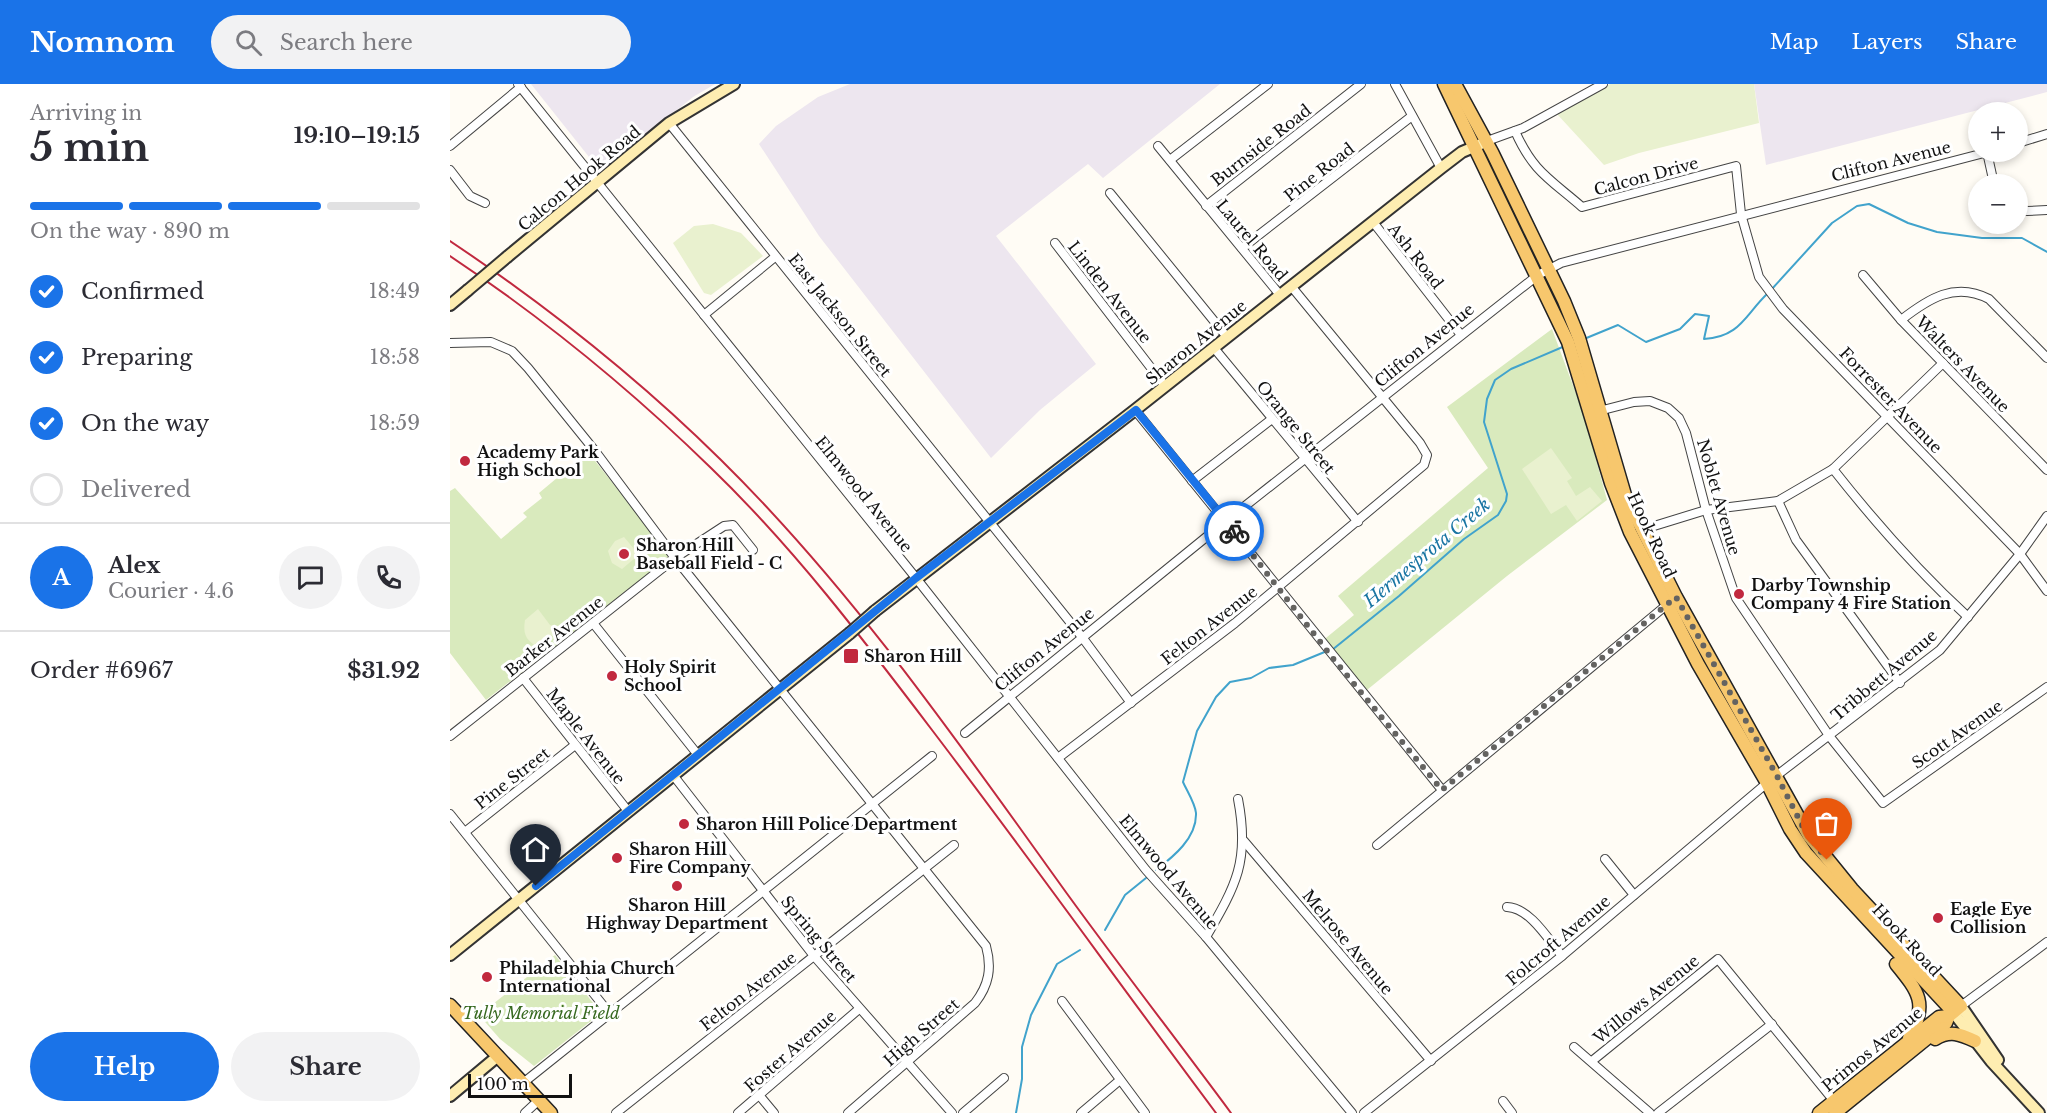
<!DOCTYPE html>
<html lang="en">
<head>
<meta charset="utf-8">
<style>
	:root { --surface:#fff; --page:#f2f2f3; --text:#2b2b33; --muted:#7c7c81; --line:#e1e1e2; --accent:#1a73e8 }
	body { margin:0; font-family:"Libre Baskerville",serif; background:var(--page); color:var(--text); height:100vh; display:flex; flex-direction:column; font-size:22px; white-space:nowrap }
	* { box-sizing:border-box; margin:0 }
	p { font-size:20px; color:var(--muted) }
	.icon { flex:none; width:33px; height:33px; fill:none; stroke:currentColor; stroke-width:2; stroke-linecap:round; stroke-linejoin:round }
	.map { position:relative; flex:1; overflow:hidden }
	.drawer { display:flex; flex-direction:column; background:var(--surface); width:450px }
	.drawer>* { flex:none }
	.controls { position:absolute; left:1518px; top:18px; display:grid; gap:12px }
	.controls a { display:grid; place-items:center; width:60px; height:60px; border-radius:50%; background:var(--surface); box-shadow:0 3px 9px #0003; font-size:30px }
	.scale { position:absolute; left:18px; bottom:15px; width:104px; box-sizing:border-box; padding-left:6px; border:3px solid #111; border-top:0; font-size:16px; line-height:21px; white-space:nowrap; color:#111; -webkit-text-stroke:4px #fff; paint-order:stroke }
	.pin { position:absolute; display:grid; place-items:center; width:51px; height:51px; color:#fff; margin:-62px -26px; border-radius:50% 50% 50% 0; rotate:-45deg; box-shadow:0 0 6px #0007 }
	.pin .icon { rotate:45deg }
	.courier { position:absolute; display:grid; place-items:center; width:60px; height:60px; margin:-30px; border:4px solid #1a73e8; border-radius:50%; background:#fff; color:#222; box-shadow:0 2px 8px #0007 }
	.headline em { font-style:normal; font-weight:700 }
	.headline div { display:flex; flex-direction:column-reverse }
	.headline { display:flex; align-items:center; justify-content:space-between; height:102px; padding:0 30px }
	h1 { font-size:39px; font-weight:700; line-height:45px }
	.bar { display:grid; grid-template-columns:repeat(4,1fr); gap:9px 6px; align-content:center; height:72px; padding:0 30px }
	.bar i { height:8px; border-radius:4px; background:var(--line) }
	.bar .active { background:var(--accent) }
	.bar p { grid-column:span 4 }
	.line { display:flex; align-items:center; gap:15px; padding:0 30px; border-top:2px solid var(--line) }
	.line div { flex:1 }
	.round { display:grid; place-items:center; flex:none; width:63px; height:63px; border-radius:32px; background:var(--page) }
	ol { padding:0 30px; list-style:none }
	li { display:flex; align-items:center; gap:18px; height:66px }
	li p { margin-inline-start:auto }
	li .icon { padding:6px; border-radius:50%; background:var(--accent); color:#fff; stroke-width:4 }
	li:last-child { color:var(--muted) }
	li i { width:33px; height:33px; border:3px solid var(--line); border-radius:50% }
	.cta { display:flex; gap:12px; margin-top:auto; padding:12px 30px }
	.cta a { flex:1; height:69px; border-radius:36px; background:var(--accent); color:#fff; font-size:24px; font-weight:700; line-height:69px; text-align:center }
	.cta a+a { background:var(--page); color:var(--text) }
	header { display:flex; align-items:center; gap:36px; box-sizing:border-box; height:84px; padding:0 30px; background:var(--accent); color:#fff }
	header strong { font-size:28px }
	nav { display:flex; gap:33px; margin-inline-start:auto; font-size:21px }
	.search { width:420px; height:54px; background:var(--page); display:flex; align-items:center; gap:15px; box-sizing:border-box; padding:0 21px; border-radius:33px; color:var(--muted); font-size:22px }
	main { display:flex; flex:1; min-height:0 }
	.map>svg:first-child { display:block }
	.industrial { fill:#ede6ef }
	.green { fill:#d9eabd }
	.pitch { fill:#e9f1cf }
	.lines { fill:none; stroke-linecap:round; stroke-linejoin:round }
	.stream { stroke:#41a3cc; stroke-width:2 }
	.street-casing { stroke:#444; stroke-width:10 }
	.secondary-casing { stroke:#333; stroke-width:14 }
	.primary-casing { stroke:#222; stroke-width:15 }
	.street { stroke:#fff; stroke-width:8 }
	.secondary { stroke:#feedb1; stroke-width:10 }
	.primary { stroke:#f7c76d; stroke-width:12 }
	.rail { stroke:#c1293f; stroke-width:2 }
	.secondary-bridge-casing { stroke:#333; stroke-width:14; stroke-linecap:butt }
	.secondary-bridge { stroke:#feedb1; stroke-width:10 }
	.done { stroke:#646361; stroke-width:6; stroke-dasharray:0 10.8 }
	.route { stroke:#1a73e8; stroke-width:8 }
	.poi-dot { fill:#c1293f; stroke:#fff; stroke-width:2 }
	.labels { text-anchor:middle; stroke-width:6; stroke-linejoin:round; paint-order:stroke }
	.street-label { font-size:16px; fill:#111; stroke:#fff }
	.poi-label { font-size:16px; font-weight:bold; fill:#111; stroke:#fff; text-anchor:start }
	.park-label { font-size:16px; font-style:italic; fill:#376920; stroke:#fff }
	.water-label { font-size:18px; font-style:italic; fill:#1975a3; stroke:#fff }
</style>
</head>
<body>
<header>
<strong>Nomnom</strong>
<div class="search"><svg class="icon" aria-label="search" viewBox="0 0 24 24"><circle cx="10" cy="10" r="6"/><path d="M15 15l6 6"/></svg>Search here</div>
<nav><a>Map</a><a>Layers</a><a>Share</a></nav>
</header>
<main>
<section class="drawer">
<div class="headline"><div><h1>5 min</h1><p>Arriving in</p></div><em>19:10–19:15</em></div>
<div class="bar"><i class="active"></i><i class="active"></i><i class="active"></i><i></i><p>On the way · 890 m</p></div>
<ol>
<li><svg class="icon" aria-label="check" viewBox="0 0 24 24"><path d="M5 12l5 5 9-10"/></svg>Confirmed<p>18:49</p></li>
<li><svg class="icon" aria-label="check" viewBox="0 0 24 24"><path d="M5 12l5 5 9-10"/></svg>Preparing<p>18:58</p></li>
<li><svg class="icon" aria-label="check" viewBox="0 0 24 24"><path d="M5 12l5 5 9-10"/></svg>On the way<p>18:59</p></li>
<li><i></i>Delivered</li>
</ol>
<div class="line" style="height:108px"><b class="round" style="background:var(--accent);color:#fff">A</b><div><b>Alex</b><p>Courier · 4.6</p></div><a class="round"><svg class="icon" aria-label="chat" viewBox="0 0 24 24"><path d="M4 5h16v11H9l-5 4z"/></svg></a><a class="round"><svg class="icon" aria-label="phone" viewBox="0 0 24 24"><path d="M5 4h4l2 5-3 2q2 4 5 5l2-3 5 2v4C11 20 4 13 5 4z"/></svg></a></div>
<div class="line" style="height:78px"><div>Order #6967</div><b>$31.92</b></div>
<div class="cta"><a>Help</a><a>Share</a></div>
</section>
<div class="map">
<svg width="1597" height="1029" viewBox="0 0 1597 1029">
	<rect width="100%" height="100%" fill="#fffcf5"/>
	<g class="industrial">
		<polygon points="81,0 265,0 243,13 151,88"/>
		<polygon points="400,0 770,0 653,94 638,80 546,152 646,280 590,326 541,374 369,152 309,60 326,42 368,13"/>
		<polygon points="1304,0 1597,0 1597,8 1316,81"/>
	</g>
	<g class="green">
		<polygon points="1102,245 1134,331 1157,416 1057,492 912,610 871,558 904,531 888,512 1038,384 997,323"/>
		<polygon points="138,368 221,472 36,616 0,569 0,407 5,404 51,455 77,433 73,429 92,414 89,409"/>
		<polygon points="105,871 151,929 84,982 50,955 29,931"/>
	</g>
	<g class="pitch">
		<polygon points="1160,0 1304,0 1309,39 1189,69 1154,81 1107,30"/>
		<polygon points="263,140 291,149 313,172 261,211 254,209 223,159 244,142"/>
		<polygon points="1101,364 1122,394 1117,397 1126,412 1140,403 1152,417 1127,437 1116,421 1101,430 1072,385"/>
		<polygon points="174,453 185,466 190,465 189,474 185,474 172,485 162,479 158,467 165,457"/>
		<path d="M88,525L100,541L109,543L106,553L100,551L86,562C75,555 73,549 75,536Z"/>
	</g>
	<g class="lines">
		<g class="stream">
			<polyline points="1321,206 1382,139 1407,122 1419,120 1458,139 1487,148 1532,154 1572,154 1597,168"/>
			<path d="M1134,255L1168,241L1196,258L1230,245L1245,230L1259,232L1254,255C1290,253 1295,231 1317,210"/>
			<polyline points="882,566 949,512 1014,455 1048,431 1056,417 1057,410 1034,338 1037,315 1045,296 1061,285 1115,262"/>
			<path d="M706,786C723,773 747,754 746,729C745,719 737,707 733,698L747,647L766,613L780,598L801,594L819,584L843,581L877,567"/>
			<polyline points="655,846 675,811 696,794"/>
			<polyline points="566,1029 572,995 572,963 581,931 607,880 630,866"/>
		</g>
		<defs>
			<g id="street">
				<polyline points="68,0 466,494 696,786 756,853 902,1029"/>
				<polyline points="945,0 991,84"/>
				<polyline points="219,39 632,553 681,619"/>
				<path d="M1065,47C1083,88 1100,95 1132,123L1286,82L1291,130L1309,193L1333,225L1570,470L1597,507"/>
				<polyline points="1037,57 1073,44 1153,0"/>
				<polyline points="1568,59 1597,50"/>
				<polyline points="0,62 71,3"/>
				<polyline points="708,62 830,211"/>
				<polyline points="1537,68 1544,100"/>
				<polyline points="720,76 818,0"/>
				<polyline points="0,86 20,112 35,119"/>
				<polyline points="660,109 777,253"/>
				<polyline points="756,122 911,0"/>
				<polyline points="1568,123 1577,127 1597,126"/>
				<polyline points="923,138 1011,251"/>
				<polyline points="605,159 715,302"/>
				<polyline points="792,164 962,32"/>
				<polyline points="1413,191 1451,236 1597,386"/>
				<polyline points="254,231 325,173"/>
				<path d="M1451,236C1478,215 1505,197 1539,215L1597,274"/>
				<path d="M0,259L41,258L62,267L78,284L145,367L225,474L536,862C542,884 539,901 525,919L398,1029"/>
				<polyline points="764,264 908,438"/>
				<polyline points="685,326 992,706"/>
				<polyline points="1149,327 1184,318 1200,317 1218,324 1229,334 1236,349 1256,426 1286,514 1380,653 1433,719 1597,603"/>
				<path d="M1383,385C1424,437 1469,488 1518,533"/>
				<polyline points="742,397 822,335"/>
				<polyline points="1328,417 1346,456 1450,599"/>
				<polyline points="1191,446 1256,426 1328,417 1383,385 1493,279"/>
				<polyline points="143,539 248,671"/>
				<polyline points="73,594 178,727"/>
				<polyline points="515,649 776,437 1088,191 1111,179 1538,68"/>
				<polyline points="0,652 225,474 274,442 283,441 303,466"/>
				<polyline points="608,674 785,539 974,381 977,371 970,359 841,202"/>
				<polyline points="223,691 364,872 502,1029"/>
				<polyline points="0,730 160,930"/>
				<polyline points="15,748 125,661"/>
				<polyline points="794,757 981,977"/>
				<polyline points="927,761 1219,519"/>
				<polyline points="1155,775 1184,811"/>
				<path d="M1057,823C1080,824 1098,855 1112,872"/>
				<path d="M756,853C786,801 800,777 788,715"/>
				<polyline points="612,917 695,1029"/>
				<polyline points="1511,922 1597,858"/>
				<polyline points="1124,963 1200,1029"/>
				<polyline points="1142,977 1268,875 1384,1017"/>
				<polyline points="73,999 482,672"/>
				<polyline points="309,1011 324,1029"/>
				<polyline points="1053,1017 1062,1029"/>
				<polyline points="75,1029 89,1016"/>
				<polyline points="166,1029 504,761"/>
				<polyline points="288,1029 409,925"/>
				<polyline points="513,1029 554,994"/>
				<polyline points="631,1029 670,996"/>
				<polyline points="914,1029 1112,872 1317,699 1490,566 1570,470 1597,432"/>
				<polyline points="1208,1029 1322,940"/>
			</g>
			<g id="secondary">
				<polyline points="57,173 219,39 284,0"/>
				<polyline points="0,221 18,206"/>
				<polyline points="425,527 685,326 991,84 1012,68 1031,60"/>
				<polyline points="0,871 400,549"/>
				<polyline points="1511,922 1548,976"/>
				<polyline points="1503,928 1541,977 1589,1029"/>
				<polyline points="0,1012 48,972"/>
			</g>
			<g id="primary">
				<polyline points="994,0 1118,258 1161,399 1180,448 1248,580 1317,699 1340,745 1356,769 1503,928"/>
				<polyline points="1005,0 1042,68 1114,217 1129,254 1175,411 1226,513 1359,752 1402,805 1511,922 1499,932 1496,939 1385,1029"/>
				<path d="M1446,880C1468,907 1479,920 1459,954"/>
				<polyline points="0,921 101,1029"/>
				<path d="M1485,955C1500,946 1510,950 1525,957"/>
				<polyline points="1369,1029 1489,933 1499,932"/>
			</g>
		</defs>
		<use href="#street" class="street-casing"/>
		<use href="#secondary" class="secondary-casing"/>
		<use href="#primary" class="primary-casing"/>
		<use href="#street" class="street"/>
		<use href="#secondary" class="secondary"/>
		<use href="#primary" class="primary"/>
		<g class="rail">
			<path d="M0,157C97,222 188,294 271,376C403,506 510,661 618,811C671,884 727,956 781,1029"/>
			<path d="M0,172C93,234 180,305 261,384C343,463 413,555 482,646C578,772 671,902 766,1029"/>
		</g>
		<defs>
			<g id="secondary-bridge">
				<polyline points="18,206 57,173"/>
				<polyline points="400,549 425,527"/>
			</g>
		</defs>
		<use href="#secondary-bridge" class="secondary-bridge-casing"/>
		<use href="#secondary-bridge" class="secondary-bridge"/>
	</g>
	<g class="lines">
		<polyline class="done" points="784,447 885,577 992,706 1226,513 1327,692 1353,743 1377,776"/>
		<polyline class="route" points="86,802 466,494 686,326 784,447"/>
	</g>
	<g class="poi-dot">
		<circle cx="15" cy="377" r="6"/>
		<circle cx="174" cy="470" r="6"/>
		<circle cx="1289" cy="510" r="6"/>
		<rect x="393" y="564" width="16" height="16" rx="3"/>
		<circle cx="162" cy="592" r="6"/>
		<circle cx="234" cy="740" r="6"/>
		<circle cx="167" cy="774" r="6"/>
		<circle cx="227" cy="802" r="6"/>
		<circle cx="1488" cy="834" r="6"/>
		<circle cx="37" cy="893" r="6"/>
	</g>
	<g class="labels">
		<g class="street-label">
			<text transform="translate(811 61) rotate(-38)" y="6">Burnside Road</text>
			<text transform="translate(1441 77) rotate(-14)" y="6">Clifton Avenue</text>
			<text transform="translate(869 88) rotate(-38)" y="6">Pine Road</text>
			<text transform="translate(1196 92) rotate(-15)" y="6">Calcon Drive</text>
			<text transform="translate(129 94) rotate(-40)" y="6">Calcon Hook Road</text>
			<text transform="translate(802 156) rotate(50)" y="6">Laurel Road</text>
			<text transform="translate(966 172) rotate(52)" y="6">Ash Road</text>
			<text transform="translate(660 208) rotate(52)" y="6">Linden Avenue</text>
			<text transform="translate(390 231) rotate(51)" y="6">East Jackson Street</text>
			<text transform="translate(746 258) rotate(-39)" y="6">Sharon Avenue</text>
			<text transform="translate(974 261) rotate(-39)" y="6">Clifton Avenue</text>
			<text transform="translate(1513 280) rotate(46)" y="6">Walters Avenue</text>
			<text transform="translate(1441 316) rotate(46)" y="6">Forrester Avenue</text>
			<text transform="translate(846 343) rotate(51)" y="6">Orange Street</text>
			<text transform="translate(414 410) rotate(51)" y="6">Elmwood Avenue</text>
			<text transform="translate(1269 413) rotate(74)" y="6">Noblet Avenue</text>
			<text transform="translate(1202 451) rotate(65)" y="6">Hook Road</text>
			<text transform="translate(759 541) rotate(-38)" y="6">Felton Avenue</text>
			<text transform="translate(104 552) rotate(-38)" y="6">Barker Avenue</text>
			<text transform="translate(594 565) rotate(-39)" y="6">Clifton Avenue</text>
			<text transform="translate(1434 591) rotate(-40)" y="6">Tribbett Avenue</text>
			<text transform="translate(1507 650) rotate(-35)" y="6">Scott Avenue</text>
			<text transform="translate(136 652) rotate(52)" y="6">Maple Avenue</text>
			<text transform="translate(62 694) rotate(-38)" y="6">Pine Street</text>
			<text transform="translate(719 788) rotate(50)" y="6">Elmwood Avenue</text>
			<text transform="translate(369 855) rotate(50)" y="6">Spring Street</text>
			<text transform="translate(1108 856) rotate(-40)" y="6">Folcroft Avenue</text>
			<text transform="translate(1457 856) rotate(47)" y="6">Hook Road</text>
			<text transform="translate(898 858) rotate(50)" y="6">Melrose Avenue</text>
			<text transform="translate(298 907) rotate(-38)" y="6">Felton Avenue</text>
			<text transform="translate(1196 915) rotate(-39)" y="6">Willows Avenue</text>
			<text transform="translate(471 948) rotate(-41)" y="6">High Street</text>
			<text transform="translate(1422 965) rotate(-39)" y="6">Primos Avenue</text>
			<text transform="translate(340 967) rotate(-41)" y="6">Foster Avenue</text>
		</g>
		<g class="poi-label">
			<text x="27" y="374">Academy Park<tspan x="27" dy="18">High School</tspan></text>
			<text x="186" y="467">Sharon Hill<tspan x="186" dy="18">Baseball Field - C</tspan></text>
			<text x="1301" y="507">Darby Township<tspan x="1301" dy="18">Company 4 Fire Station</tspan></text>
			<text x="414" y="578">Sharon Hill</text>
			<text x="174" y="589">Holy Spirit<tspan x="174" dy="18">School</tspan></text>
			<text x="246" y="746">Sharon Hill Police Department</text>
			<text x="179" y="771">Sharon Hill<tspan x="179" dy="18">Fire Company</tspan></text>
			<text x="227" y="827" text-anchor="middle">Sharon Hill<tspan x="227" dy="18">Highway Department</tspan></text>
			<text x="1500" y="831">Eagle Eye<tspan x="1500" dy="18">Collision</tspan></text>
			<text x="49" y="890">Philadelphia Church<tspan x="49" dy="18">International</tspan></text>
		</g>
		<g class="park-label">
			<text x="91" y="935">Tully Memorial Field</text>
		</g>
		<g class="water-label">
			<text transform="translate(977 469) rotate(-40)" y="6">Hermesprota Creek</text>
		</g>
	</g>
</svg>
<div class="controls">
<a>+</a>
<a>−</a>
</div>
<div class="scale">100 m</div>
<div class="pin" style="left:1377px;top:776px;background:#ea580c"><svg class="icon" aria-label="bag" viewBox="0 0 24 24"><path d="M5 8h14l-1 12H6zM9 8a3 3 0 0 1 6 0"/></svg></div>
<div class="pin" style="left:86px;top:802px;background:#1f2937"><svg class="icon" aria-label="home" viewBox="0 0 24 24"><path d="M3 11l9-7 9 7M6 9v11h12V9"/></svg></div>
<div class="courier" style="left:784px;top:447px"><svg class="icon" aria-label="bike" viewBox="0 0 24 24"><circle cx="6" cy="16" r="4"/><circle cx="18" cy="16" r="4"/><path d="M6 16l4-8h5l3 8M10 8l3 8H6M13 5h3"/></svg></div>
</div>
</main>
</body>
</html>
